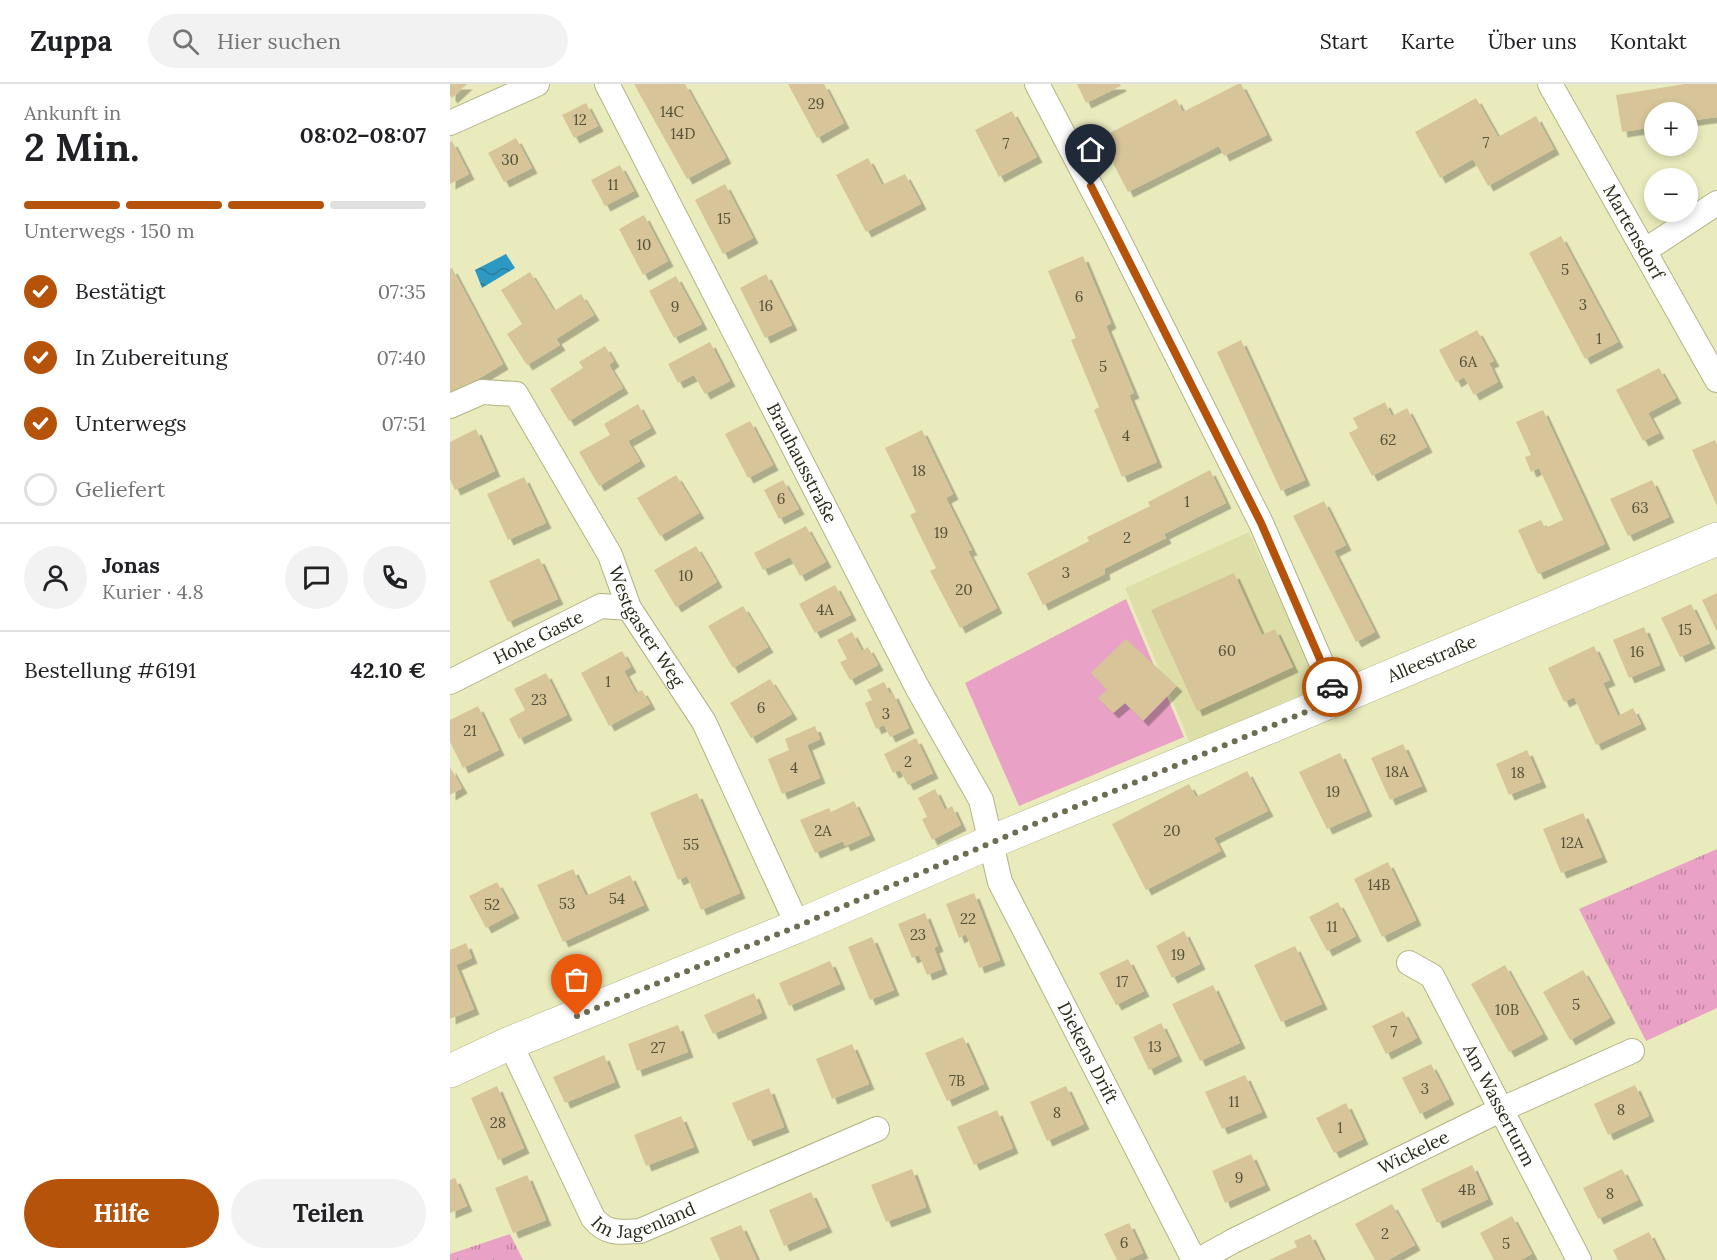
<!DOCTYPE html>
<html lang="de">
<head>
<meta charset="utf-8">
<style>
	:root { --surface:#fff; --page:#f2f2f2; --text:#202124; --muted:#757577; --line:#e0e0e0; --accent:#b45309 }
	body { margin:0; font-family:Lora,serif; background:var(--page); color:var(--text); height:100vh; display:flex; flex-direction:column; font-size:22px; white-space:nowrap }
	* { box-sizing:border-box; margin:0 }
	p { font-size:20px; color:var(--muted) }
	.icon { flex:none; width:33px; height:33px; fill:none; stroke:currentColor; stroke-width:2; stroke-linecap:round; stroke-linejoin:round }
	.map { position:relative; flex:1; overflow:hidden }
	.sheet { display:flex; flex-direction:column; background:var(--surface); width:450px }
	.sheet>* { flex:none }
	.controls { position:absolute; left:1194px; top:18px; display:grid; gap:12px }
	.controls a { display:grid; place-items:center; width:54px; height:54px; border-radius:50%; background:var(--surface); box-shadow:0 3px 9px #0003; font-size:30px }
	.pin { position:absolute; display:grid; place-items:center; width:51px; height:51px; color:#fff; margin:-62px -26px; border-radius:50% 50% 50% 0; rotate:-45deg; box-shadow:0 0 6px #0007 }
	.pin .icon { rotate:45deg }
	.courier { position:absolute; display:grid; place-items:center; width:60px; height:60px; margin:-30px; border:4px solid #b45309; border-radius:50%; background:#fff; color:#222; box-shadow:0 2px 8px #0007 }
	.headline em { font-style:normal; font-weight:700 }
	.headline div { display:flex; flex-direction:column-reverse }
	.headline { display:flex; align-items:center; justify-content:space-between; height:102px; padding:0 24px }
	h1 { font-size:39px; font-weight:700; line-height:45px }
	.bar { display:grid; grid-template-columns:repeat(4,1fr); gap:9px 6px; align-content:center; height:72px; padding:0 24px }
	.bar i { height:8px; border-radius:4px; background:var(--line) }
	.bar .current { background:var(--accent) }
	.bar p { grid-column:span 4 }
	.line { display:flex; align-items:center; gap:15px; padding:0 24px; border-top:2px solid var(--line) }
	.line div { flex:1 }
	.round { display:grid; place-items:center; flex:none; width:63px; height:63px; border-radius:32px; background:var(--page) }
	ol { padding:0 24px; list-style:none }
	li { display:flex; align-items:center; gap:18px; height:66px }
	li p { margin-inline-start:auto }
	li .icon { padding:6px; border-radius:50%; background:var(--accent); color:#fff; stroke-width:4 }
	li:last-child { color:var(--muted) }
	li i { width:33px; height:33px; border:3px solid var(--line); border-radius:50% }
	.primary-button { display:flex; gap:12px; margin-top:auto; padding:12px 24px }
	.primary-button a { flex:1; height:69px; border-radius:36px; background:var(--accent); color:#fff; font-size:24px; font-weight:700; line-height:69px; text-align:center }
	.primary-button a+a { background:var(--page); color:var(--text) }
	header { display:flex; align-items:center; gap:36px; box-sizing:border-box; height:84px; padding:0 30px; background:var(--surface); border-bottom:2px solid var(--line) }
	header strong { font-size:28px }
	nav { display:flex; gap:33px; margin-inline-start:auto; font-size:21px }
	.search { width:420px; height:54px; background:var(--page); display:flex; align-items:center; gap:15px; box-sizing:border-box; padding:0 21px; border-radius:33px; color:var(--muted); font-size:22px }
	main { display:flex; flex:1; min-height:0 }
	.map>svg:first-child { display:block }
	.built { fill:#dedfa8 }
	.grass { fill:url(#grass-tufts) }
	.green { fill:#e9a2c5 }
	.water { fill:url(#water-waves) }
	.building { fill:#d7c599; filter:url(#shadow) }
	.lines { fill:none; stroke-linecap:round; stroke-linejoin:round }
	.street-casing { stroke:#b3b386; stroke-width:26 }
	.secondary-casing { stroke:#b3b386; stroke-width:34 }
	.street { stroke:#fff; stroke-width:24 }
	.secondary { stroke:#fff; stroke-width:33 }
	.done { stroke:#6d6e51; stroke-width:6; stroke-dasharray:0 10.8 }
	.route { stroke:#b45309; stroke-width:8 }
	.labels { text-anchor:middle; stroke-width:6; stroke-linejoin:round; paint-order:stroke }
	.number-label { font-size:15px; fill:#555138 }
	.street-label { font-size:18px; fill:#2a2a18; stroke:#fff }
</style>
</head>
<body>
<header>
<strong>Zuppa</strong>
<div class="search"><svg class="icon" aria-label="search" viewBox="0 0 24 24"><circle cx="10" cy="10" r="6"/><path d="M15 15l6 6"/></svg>Hier suchen</div>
<nav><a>Start</a><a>Karte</a><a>Über uns</a><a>Kontakt</a></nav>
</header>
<main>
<section class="sheet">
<div class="headline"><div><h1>2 Min.</h1><p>Ankunft in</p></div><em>08:02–08:07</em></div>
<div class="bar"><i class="current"></i><i class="current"></i><i class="current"></i><i></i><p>Unterwegs · 150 m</p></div>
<ol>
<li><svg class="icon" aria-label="check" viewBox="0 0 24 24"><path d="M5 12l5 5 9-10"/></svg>Bestätigt<p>07:35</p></li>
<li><svg class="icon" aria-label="check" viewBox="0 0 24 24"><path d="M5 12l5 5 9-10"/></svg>In Zubereitung<p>07:40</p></li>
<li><svg class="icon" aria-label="check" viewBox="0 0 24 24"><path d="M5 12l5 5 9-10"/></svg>Unterwegs<p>07:51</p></li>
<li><i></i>Geliefert</li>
</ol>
<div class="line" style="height:108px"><a class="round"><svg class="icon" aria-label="person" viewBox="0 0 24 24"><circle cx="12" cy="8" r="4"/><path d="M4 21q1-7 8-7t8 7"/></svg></a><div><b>Jonas</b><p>Kurier · 4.8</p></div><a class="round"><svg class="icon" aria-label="chat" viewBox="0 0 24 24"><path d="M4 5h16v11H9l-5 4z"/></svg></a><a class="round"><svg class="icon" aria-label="phone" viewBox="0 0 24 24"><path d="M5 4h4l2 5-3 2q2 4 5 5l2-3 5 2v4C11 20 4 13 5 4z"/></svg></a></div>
<div class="line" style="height:78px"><div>Bestellung #6191</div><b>42.10 €</b></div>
<div class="primary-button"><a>Hilfe</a><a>Teilen</a></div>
</section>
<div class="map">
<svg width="1267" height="1176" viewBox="0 0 1267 1176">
	<defs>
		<pattern id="grass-tufts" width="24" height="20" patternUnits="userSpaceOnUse" patternTransform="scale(1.5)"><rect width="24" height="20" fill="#e9a2c5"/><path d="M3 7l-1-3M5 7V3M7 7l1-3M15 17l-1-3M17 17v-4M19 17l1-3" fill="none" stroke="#bd849f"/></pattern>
		<pattern id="water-waves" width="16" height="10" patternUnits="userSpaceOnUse" patternTransform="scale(1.5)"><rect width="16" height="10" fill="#2d99c2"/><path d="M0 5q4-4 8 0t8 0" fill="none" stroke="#277d9d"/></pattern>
		<filter id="shadow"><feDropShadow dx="5.5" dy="5.5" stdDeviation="0" flood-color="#0004"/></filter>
	</defs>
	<rect width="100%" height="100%" fill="#eaebbc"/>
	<polygon class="built" points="799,448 869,603 740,659 675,504"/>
	<g class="grass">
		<polygon points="1267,765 1267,924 1196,957 1129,825"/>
		<polygon points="60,1150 73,1176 0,1176 0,1170"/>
	</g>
	<polygon class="green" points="676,515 734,653 569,722 515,599"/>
	<polygon class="water" points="56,170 65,184 32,204 25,186"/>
	<g class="building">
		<polygon points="0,0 17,0 2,14 0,11"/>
		<polygon points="184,0 235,0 276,74 237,95"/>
		<polygon points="338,0 374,0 394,39 367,54"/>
		<polygon points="627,0 670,0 671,2 636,19"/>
		<polygon points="788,0 791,0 817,51 774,72 769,62 678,108 650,54 726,15 733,28"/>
		<polygon points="1235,0 1267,0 1267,33 1238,37 1238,28 1204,28 1204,43 1172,48 1166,11"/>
		<polygon points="1026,14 1048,53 1086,32 1104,65 1038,102 1023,75 990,94 965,48"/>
		<polygon points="136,19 148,42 124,54 112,31"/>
		<polygon points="562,27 587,73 549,93 525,46"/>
		<polygon points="66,54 82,84 54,98 38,69"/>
		<polygon points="2,57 19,90 0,100 0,58"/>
		<polygon points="418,74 432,101 455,90 471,120 416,148 386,91"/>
		<polygon points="170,81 184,107 155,122 141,96"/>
		<polygon points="275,100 303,154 273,170 245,116"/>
		<polygon points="194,131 218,177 193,191 169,145"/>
		<polygon points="1111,152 1168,258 1135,275 1079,169"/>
		<polygon points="633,172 661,239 656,242 684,309 679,311 707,378 672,393 644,326 649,323 621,256 626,254 598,187"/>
		<polygon points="2,184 53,280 0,312 0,185"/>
		<polygon points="80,188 104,227 131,210 144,231 106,255 110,261 77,281 57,250 72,240 51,206"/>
		<polygon points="316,190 342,241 315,254 290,204"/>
		<polygon points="226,192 252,240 224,254 199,207"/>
		<polygon points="1027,246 1044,277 1039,279 1048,298 1024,311 1014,293 1006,298 989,266"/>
		<polygon points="791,256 855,396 831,407 767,268"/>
		<polygon points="260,258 280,297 255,310 244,291 228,299 218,280"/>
		<polygon points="155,262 164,277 159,281 173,304 119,337 100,305 133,284 129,278"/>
		<polygon points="1209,284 1226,314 1198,329 1209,349 1193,357 1166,306"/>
		<polygon points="935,318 942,332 957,324 977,363 922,392 899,349 908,344 903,334"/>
		<polygon points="188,320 201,344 178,357 190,377 149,402 129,368 160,351 154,340"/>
		<polygon points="1093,326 1155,460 1088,490 1068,446 1091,436 1095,444 1113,436 1089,384 1081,388 1075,373 1081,371 1066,338"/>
		<polygon points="300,337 323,381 298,394 275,350"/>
		<polygon points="26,345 45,387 5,406 0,395 0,358"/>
		<polygon points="472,346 503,410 496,414 522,466 518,467 547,524 510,544 480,487 486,484 460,431 466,428 435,364"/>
		<polygon points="1265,356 1267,361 1267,422 1242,366"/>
		<polygon points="760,386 776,419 714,450 716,454 654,485 655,490 593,521 577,489 639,457 637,453 700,422 698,418"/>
		<polygon points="226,391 249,429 210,452 187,414"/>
		<polygon points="74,393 96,439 58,456 37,410"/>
		<polygon points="333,396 349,425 329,435 314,406"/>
		<polygon points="1202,396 1219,433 1178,452 1160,415"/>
		<polygon points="874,417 896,461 884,467 925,548 906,558 843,432"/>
		<polygon points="356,442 376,478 350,492 340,473 313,486 304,469"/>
		<polygon points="246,462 267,498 226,523 204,486"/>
		<polygon points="89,474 108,515 58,538 39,497"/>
		<polygon points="784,489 812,551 825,545 843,583 747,627 701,526"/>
		<polygon points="385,501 401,531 365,549 349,520"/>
		<polygon points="1267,509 1267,548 1252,516"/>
		<polygon points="1241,520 1260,559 1230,573 1211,534"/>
		<polygon points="293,522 318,563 283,584 258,542"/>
		<polygon points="1194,543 1210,581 1179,594 1163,556"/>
		<polygon points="402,548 412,567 418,563 428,581 400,596 390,578 397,575 387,556"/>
		<polygon points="676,555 727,602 693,637 675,619 663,629 648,614 657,606 641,589"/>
		<polygon points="1144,562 1160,596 1153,599 1168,632 1183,624 1191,640 1146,661 1124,613 1114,618 1098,584"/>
		<polygon points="172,567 181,583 174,587 186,609 192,606 200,620 159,642 131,589"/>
		<polygon points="96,589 117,631 69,655 59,635 75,626 64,605"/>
		<polygon points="320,595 342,630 301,654 280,619"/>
		<polygon points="434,598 440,610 443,609 459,644 440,653 434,641 426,645 415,619 422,616 417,606"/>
		<polygon points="28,622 49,666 13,684 0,658 0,636"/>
		<polygon points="365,642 370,655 357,661 370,694 332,710 318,675 339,666 335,655"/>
		<polygon points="466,654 483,689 458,701 450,686 443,689 434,670"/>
		<polygon points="953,660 972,702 940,716 921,674"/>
		<polygon points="1077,666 1091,698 1059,711 1046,680"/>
		<polygon points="890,669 917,727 877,745 849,688"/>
		<polygon points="0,683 12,704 0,711"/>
		<polygon points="797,687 818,727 764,754 771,767 696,806 662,740 739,700 746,713"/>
		<polygon points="485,705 495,726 502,722 511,741 482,756 472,735 477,733 468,714"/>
		<polygon points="247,709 290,809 251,826 237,792 228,796 200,729"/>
		<polygon points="404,717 420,751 395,762 393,757 365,769 350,736 379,724 381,728"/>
		<polygon points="1133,729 1152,773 1111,789 1093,745"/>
		<polygon points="938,778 966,836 932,853 904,795"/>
		<polygon points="123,785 136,812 180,791 194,821 113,858 87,801"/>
		<polygon points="47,798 64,829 36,844 19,812"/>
		<polygon points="524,809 550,876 529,884 516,850 509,854 496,820"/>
		<polygon points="888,818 906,852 877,867 859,833"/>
		<polygon points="475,829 488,862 484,864 492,885 477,891 469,871 462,874 448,840"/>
		<polygon points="734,847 750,880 722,894 706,862"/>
		<polygon points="422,853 444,906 420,916 398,863"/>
		<polygon points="16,859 22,874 6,881 24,925 0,935 0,866"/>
		<polygon points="845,862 872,920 831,938 804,881"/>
		<polygon points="678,875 694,907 666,921 649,889"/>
		<polygon points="380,877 390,900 339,922 329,899"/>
		<polygon points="1055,881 1093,950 1059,968 1021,900"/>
		<polygon points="1133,886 1160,934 1120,956 1093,908"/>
		<polygon points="763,901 790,959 750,977 722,920"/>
		<polygon points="304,909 312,929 263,950 254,931"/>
		<polygon points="953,927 967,954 936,970 922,942"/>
		<polygon points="711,939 727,972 699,986 683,953"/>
		<polygon points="228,941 238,968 187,987 178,960"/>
		<polygon points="513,953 534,1000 497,1017 475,969"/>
		<polygon points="402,960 419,1000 382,1015 366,975"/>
		<polygon points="154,971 165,998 115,1019 103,993"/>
		<polygon points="981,980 999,1015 970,1030 952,994"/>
		<polygon points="795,991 812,1028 772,1045 755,1008"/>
		<polygon points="1185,1001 1199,1032 1158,1051 1144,1020"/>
		<polygon points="47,1002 74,1064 48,1076 21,1014"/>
		<polygon points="616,1002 634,1040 597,1057 580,1018"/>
		<polygon points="319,1004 334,1043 298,1057 282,1019"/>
		<polygon points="896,1019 913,1055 884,1069 866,1034"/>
		<polygon points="547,1026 563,1064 524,1081 507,1043"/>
		<polygon points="231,1032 244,1063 196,1082 184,1051"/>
		<polygon points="801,1070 815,1101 775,1119 762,1087"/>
		<polygon points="1022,1081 1038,1115 987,1139 971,1105"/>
		<polygon points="462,1085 476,1123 436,1138 421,1101"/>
		<polygon points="1172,1085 1188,1116 1148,1135 1133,1104"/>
		<polygon points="77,1091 96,1136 63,1149 45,1104"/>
		<polygon points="5,1094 17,1122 0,1129 0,1096"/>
		<polygon points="361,1108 377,1143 334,1162 319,1126"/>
		<polygon points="942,1120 965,1161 938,1176 925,1176 905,1140"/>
		<polygon points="1062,1132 1082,1170 1070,1176 1044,1176 1030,1149"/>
		<polygon points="679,1139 693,1169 677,1176 667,1176 654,1150"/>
		<polygon points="291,1141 307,1176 270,1176 260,1154"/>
		<polygon points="1199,1148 1213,1176 1168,1176 1163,1166"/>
		<polygon points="860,1150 873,1176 819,1176 847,1163 844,1157"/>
	</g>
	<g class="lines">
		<defs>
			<g id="street">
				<path id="s1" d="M157,0L467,603L531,716L550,798L744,1176"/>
				<polyline points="587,0 662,143 811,439 887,615"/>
				<path id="s2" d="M1100,0L1267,296"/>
				<polyline points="0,39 87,0"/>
				<polyline points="1194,167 1267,119"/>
				<path id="s3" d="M0,322L32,308L66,310L160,471L179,524L254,638L348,842"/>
				<path id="s4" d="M0,598L151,522L179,524"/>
				<path id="s5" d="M959,879L982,892L1129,1176"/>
				<path id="s6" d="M60,959L143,1134C157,1151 170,1148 190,1147L427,1045"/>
				<path id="s7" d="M749,1176L783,1157L1050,1026L1182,967"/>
			</g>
			<g id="secondary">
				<path id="s8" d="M0,987L60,959L348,842L541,758L822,642L1267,455"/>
			</g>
		</defs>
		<use href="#street" class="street-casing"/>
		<use href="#secondary" class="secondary-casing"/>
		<use href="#street" class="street"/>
		<use href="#secondary" class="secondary"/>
	</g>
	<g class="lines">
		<polyline class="done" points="127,932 348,842 601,733 887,615 882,603"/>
		<polyline class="route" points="641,102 811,439 882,603"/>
	</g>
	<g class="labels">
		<g class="number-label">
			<text x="366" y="25">29</text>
			<text x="222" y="33">14C</text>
			<text x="130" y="41">12</text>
			<text x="233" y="55">14D</text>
			<text x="1036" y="64">7</text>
			<text x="556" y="65">7</text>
			<text x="60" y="81">30</text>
			<text x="163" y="106">11</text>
			<text x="274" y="140">15</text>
			<text x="194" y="166">10</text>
			<text x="1115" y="191">5</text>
			<text x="629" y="218">6</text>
			<text x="1133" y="226">3</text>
			<text x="316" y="227">16</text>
			<text x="225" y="228">9</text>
			<text x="1149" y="260">1</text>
			<text x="1018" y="283">6A</text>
			<text x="653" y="288">5</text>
			<text x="676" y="357">4</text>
			<text x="938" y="361">62</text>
			<text x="469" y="392">18</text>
			<text x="331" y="420">6</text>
			<text x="737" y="423">1</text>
			<text x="1190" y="429">63</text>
			<text x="491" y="454">19</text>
			<text x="677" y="459">2</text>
			<text x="616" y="494">3</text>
			<text x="236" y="497">10</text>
			<text x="514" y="511">20</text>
			<text x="375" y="531">4A</text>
			<text x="1235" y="551">15</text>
			<text x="777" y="572">60</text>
			<text x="1187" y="573">16</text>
			<text x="158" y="603">1</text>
			<text x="89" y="621">23</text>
			<text x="311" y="629">6</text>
			<text x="436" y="635">3</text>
			<text x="20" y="652">21</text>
			<text x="458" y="683">2</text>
			<text x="344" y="689">4</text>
			<text x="947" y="693">18A</text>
			<text x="1068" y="694">18</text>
			<text x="883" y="713">19</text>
			<text x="373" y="752">2A</text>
			<text x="722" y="752">20</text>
			<text x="1122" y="764">12A</text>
			<text x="241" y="766">55</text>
			<text x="929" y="806">14B</text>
			<text x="167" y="820">54</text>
			<text x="117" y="825">53</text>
			<text x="42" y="826">52</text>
			<text x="518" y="840">22</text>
			<text x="882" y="848">11</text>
			<text x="468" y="856">23</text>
			<text x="728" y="876">19</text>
			<text x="672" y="903">17</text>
			<text x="1126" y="926">5</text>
			<text x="1057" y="931">10B</text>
			<text x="944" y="953">7</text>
			<text x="705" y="968">13</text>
			<text x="208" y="969">27</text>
			<text x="507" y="1002">7B</text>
			<text x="975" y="1010">3</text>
			<text x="784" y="1023">11</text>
			<text x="1171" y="1031">8</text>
			<text x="607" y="1034">8</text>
			<text x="48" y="1044">28</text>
			<text x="890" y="1049">1</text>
			<text x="789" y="1099">9</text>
			<text x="1017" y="1111">4B</text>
			<text x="1160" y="1115">8</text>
			<text x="935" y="1155">2</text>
			<text x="674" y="1164">6</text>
			<text x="1056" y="1165">5</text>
		</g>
		<g class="street-label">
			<text dy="6" stroke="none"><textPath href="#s2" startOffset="170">Martensdorf</textPath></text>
			<text dy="6" stroke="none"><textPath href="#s1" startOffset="426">Brauhausstraße</textPath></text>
			<text dy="6" stroke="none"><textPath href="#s3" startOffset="336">Westgaster Weg</textPath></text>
			<text dy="6" stroke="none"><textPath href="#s4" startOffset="99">Hohe Gaste</textPath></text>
			<text dy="6" stroke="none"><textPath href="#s8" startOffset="1065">Alleestraße</textPath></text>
			<text dy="6" stroke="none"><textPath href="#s1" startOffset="1084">Diekens Drift</textPath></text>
			<text dy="6" stroke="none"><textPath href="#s5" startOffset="172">Am Wasserturm</textPath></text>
			<text dy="6" stroke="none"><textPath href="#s7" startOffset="240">Wickelee</textPath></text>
			<text dy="6" stroke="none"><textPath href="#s6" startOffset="250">Im Jagenland</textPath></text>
		</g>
	</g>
</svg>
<div class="controls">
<a>+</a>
<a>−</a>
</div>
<div class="pin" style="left:127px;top:932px;background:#ea580c"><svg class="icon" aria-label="bag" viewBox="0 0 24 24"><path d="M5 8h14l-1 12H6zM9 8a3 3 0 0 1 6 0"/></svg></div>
<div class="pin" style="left:641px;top:102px;background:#1f2937"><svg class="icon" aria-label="home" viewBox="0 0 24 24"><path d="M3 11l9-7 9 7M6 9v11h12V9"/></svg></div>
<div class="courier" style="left:882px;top:603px"><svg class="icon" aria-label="car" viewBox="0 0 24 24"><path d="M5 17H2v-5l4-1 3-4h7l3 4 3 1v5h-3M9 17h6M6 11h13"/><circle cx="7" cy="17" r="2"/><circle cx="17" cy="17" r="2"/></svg></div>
</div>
</main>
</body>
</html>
